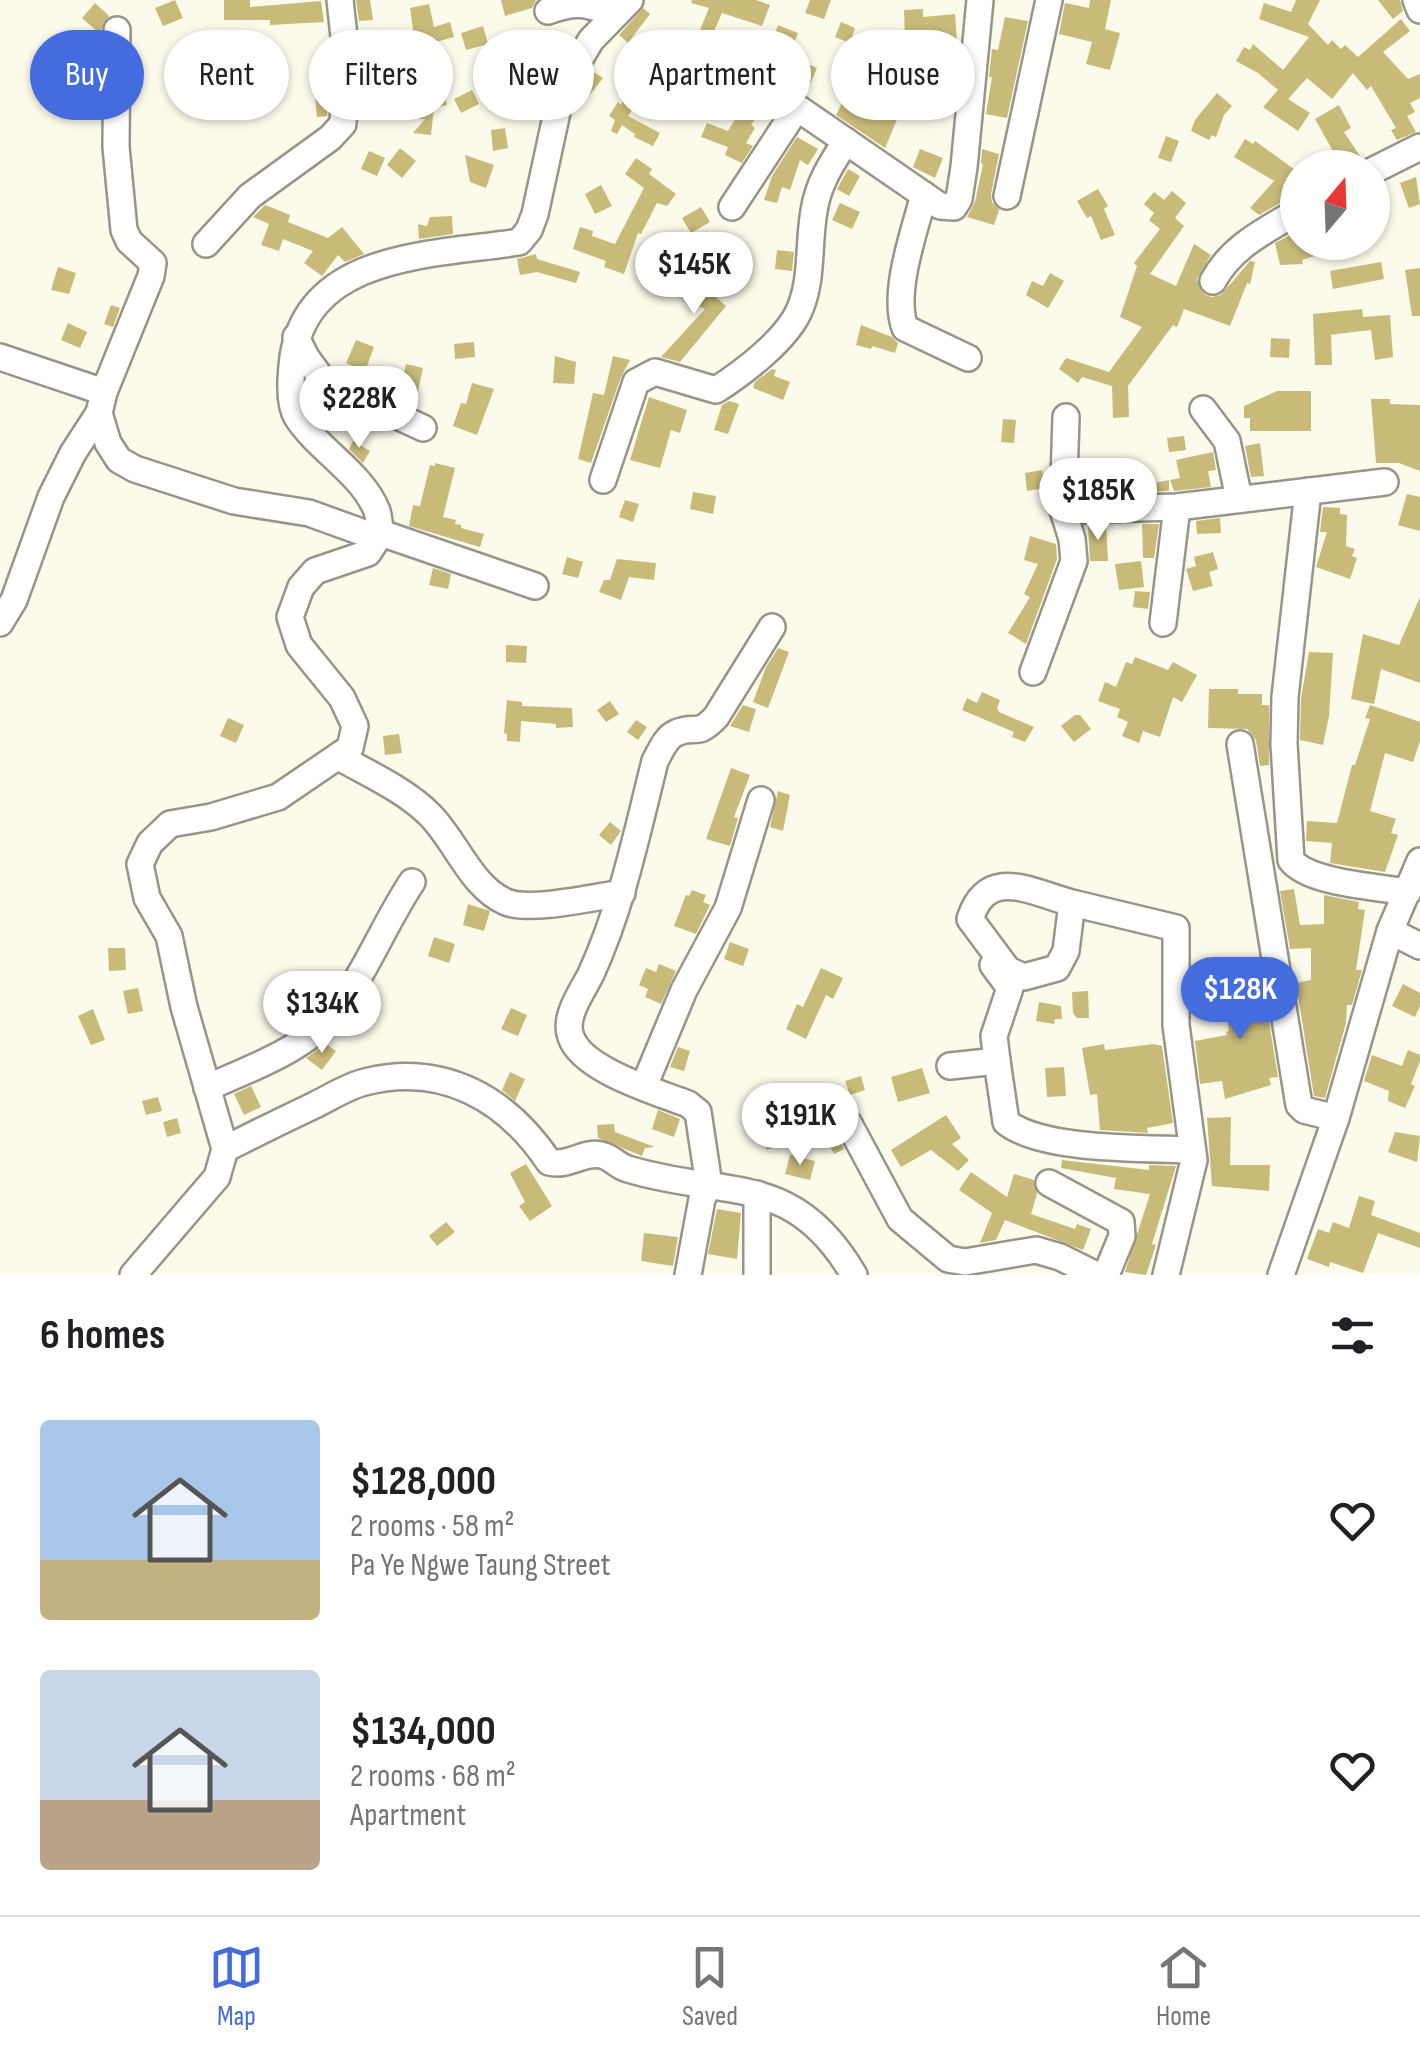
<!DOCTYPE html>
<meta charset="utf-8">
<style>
:root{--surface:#fff;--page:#f2f2f2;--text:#202124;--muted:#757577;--line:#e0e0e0;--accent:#446cde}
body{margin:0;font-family:"Sofia Sans Condensed",sans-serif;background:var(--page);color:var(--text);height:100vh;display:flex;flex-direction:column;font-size:38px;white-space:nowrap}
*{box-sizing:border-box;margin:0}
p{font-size:32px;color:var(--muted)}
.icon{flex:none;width:55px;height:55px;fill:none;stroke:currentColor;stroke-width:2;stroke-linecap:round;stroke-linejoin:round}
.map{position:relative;height:1275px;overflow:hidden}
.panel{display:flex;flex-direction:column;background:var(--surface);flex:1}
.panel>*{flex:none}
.hud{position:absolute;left:30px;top:30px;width:1360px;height:90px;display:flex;gap:20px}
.needle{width:65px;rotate:19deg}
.tools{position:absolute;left:1280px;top:150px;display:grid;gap:20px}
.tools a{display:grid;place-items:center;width:110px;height:110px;border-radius:50%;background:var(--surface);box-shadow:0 2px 8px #0004;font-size:50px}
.price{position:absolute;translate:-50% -85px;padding:0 22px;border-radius:35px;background:#fff;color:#222;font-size:32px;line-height:65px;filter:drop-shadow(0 2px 5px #0008)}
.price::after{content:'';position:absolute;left:50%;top:60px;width:30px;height:22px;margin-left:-15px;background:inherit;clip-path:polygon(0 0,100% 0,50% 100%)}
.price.current{background:var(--accent);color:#fff}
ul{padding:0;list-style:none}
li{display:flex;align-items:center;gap:30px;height:250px;padding:0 40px}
li span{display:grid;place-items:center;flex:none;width:280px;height:200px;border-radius:10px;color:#555}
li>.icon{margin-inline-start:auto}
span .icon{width:120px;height:120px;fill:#fffc;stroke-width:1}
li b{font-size:42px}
h2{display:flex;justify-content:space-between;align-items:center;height:120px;padding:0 40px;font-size:42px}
.pill{padding:0 35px;border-radius:45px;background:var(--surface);box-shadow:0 2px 8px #0004;font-size:35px;line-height:90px}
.pill.current{background:var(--accent);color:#fff}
.tab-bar{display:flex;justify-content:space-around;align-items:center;height:140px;border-top:2px solid var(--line);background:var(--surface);font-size:28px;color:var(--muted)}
.tab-bar a{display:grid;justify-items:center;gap:5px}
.tab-bar .current{color:var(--accent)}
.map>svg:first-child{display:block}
</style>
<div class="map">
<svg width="1420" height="1275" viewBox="0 0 1420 1275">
<rect width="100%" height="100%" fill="#fcfaeb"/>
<g fill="#c8bb7a">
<polygon points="175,0 183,18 163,26 155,8"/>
<polygon points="224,0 250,0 250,7 321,1 324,22 270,25 270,20 224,20"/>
<polygon points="356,0 370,0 373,20 359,21"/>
<polygon points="501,0 536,0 532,8 505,16"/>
<polygon points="692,0 756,0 770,5 762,26 722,13 714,31 700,30 709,8 691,3"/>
<polygon points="810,0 831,0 824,19 805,13"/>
<polygon points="1090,0 1111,0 1105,29 1120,33 1110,70 1086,64 1092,42 1059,34 1065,3 1089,8"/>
<polygon points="1296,0 1320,0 1308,24 1328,45 1332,40 1341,49 1345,45 1358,57 1401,19 1410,31 1383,52 1408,79 1420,74 1420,98 1410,103 1415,112 1407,116 1416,132 1397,140 1391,130 1396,128 1371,86 1367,90 1353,73 1332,99 1307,78 1288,99 1310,113 1298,131 1263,107 1278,90 1258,73 1236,61 1244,47 1250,50 1253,44 1283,70 1309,37 1259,19 1264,3 1291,12"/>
<polygon points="1378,0 1400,0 1403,11 1393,19"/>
<polygon points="95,3 109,16 99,33 82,18"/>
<polygon points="429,4 434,27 450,22 454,37 436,42 442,60 437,62 447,105 434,108 431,135 413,133 425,119 416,119 418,105 388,112 389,119 360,119 362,66 373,65 377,95 423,85 420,71 423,70 416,51 410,8"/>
<polygon points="643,8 650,14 628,43 619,35"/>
<polygon points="923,9 923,17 955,14 957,42 932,44 932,40 905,41 904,10"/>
<polygon points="1005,17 1028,21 1007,118 986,114 992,77 989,77 992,49 998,50"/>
<polygon points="841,22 855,28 850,43 835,37"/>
<polygon points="778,25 798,33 791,52 771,44"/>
<polygon points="483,26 488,44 466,50 461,33"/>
<polygon points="86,42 101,43 100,109 90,109 90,101 82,101"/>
<polygon points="277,50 279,68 259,69 258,51"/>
<polygon points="870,52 892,60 876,96 901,110 885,148 836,115 843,101 846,102"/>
<polygon points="797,59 817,68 809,87 789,78"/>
<polygon points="638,62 687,81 674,109 642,95 628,116 660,133 653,146 634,137 635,134 622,125 617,134 611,131 615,120 609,116 618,102 621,105"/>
<polygon points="920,70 942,78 932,104 911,96"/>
<polygon points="592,71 603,78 586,100 578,94"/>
<polygon points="719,74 765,105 751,125 755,128 746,143 753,146 742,163 725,155 728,147 701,137 707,123 728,131 742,108 710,96"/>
<polygon points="498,76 515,78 514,85 544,94 541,108 495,102"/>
<polygon points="205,84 207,110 188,111 186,85"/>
<polygon points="472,90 479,104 461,113 454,99"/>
<polygon points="1217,93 1232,106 1224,115 1216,137 1212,135 1209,140 1191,131 1195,120"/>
<polygon points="328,95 327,116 317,117 315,96"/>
<polygon points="1339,105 1351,128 1344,132 1360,156 1342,167 1315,119"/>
<polygon points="505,128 508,148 493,151 491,130"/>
<polygon points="1166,136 1179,141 1171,162 1158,158"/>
<polygon points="797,137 818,149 808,165 800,160 790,190 782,187 777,203 764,200 772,176"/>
<polygon points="1245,139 1253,144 1255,141 1298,172 1298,195 1283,183 1287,199 1259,215 1250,208 1274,181 1234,157"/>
<polygon points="400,148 416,161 402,178 387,165"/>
<polygon points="920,149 943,158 935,178 913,167"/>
<polygon points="982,149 999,154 991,194 992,202 999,210 994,225 967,217 975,202 983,164 981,163"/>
<polygon points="369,151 385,158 377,176 361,169"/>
<polygon points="465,155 494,165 486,188 470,182"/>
<polygon points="636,158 652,169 649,174 676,194 667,206 657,203 641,234 638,233 624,274 604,267 606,261 573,249 580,227 593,231 592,236 615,244 644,188 625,174"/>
<polygon points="848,169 860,176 849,196 837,189"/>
<polygon points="1416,177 1420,204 1409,208 1400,183"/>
<polygon points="601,185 612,206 595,214 585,194"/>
<polygon points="1098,189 1108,206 1104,209 1115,235 1101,240 1091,216 1087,218 1077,201"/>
<polygon points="1172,191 1186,203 1175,218 1184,226 1150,274 1176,286 1194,244 1211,255 1197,279 1204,294 1211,297 1221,295 1250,261 1255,262 1250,284 1247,283 1230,326 1184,309 1177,327 1173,325 1128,386 1129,417 1113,418 1112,386 1082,377 1078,383 1059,369 1066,358 1109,372 1142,327 1120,317 1137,266 1134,263 1160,229 1149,220 1154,213 1144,204 1154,192 1164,200"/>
<polygon points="840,203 860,212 852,229 832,220"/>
<polygon points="265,205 290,215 288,222 328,238 342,227 364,254 345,262 338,255 322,276 304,263 313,251 283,239 279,251 261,245 269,224 253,217"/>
<polygon points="701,207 710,222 691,233 682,218"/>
<polygon points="452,216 453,234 419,239 418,224 427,226 430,217"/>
<polygon points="1294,233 1296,242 1346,242 1347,246 1302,260 1303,264 1280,265 1275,243"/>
<polygon points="777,250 794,252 792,271 775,269"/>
<polygon points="665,251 681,258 673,277 658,270"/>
<polygon points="536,254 537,259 580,272 576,283 537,272 520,275 517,259"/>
<polygon points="1381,262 1384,279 1333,289 1330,271"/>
<polygon points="58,267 76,273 69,294 51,290"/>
<polygon points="1420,268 1420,316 1412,316 1405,270"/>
<polygon points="1050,273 1064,281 1048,308 1026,295 1032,281 1043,286"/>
<polygon points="682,275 702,285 726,306 680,362 661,357 705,309 673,293"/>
<polygon points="111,305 120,308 113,327 104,324"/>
<polygon points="1362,309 1363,317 1390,315 1393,357 1375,360 1371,330 1353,332 1331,335 1332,365 1315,365 1313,314"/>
<polygon points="68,323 87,332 80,348 61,340"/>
<polygon points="861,325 892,337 898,343 895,353 872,346 871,349 856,345"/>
<polygon points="1271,338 1290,339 1289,358 1270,357"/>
<polygon points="356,340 374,347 365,371 346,363"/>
<polygon points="474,342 475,357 455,359 454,344"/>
<polygon points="555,356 576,362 574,384 553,383"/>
<polygon points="613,356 630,360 621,377 591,463 578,459 593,393 604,395"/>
<polygon points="406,364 423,368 417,395 400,390"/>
<polygon points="772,369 776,370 774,376 790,382 783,400 753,388 755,382"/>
<polygon points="472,383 494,389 477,435 453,426 461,403 466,404"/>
<polygon points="1277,391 1311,391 1311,431 1250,431 1250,418 1244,418 1244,406"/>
<polygon points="649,397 687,410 680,433 671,430 660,468 630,460"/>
<polygon points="1371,399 1390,399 1390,404 1420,405 1420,471 1399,463 1376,463"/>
<polygon points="325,401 346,410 342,412 345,417 328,426 317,405"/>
<polygon points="729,401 739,404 728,434 714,430 722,405"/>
<polygon points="1003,419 1016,420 1014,443 1001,442"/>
<polygon points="1184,436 1186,450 1169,452 1167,438"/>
<polygon points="353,441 370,451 363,463 349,449"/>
<polygon points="1260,443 1264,476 1251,477 1245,446"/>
<polygon points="1213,452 1216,470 1208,471 1211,487 1174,491 1170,480 1180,478 1176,460"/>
<polygon points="435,463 455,468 443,517 456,520 455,524 461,525 461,528 484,534 480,547 409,526 413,505 420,506 430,465 435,466"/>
<polygon points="1081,467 1105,467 1105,493 1091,493 1091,480 1080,480"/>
<polygon points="1042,470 1045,488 1027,491 1025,473"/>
<polygon points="1169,480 1169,491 1142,492 1141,486"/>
<polygon points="693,492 716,496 713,514 690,509"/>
<polygon points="1407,494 1420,497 1420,531 1398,525"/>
<polygon points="625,500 639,504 633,522 619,517"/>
<polygon points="1323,507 1340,508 1340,514 1347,515 1346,546 1355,549 1352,556 1357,558 1350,579 1316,567 1327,532 1320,532"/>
<polygon points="1220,518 1221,533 1197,534 1196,521"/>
<polygon points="1142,524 1159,524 1154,558 1143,558"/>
<polygon points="1106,525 1108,561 1090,561 1088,526"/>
<polygon points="1030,536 1056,544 1057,559 1026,644 1008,633 1030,597 1024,594 1038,564 1024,560"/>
<polygon points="1213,552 1218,569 1209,572 1213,586 1193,591 1186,569 1196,566 1194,557"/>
<polygon points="567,557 583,562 578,578 562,574"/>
<polygon points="617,559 656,563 654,580 629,577 621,600 599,592 604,580 610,580"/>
<polygon points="1141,561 1144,587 1119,590 1115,564"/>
<polygon points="433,568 451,574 448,589 429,585"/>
<polygon points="1135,591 1150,592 1148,609 1133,607"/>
<polygon points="1420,597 1420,683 1381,669 1374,704 1351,699 1363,634 1399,645"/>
<polygon points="506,645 527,646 526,663 506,662"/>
<polygon points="778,648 789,652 768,708 753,702 766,667"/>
<polygon points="1309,652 1333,653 1329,716 1323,745 1300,740 1301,698"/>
<polygon points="1135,657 1168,670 1173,662 1197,675 1182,702 1173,697 1160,737 1143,731 1139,743 1122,736 1128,722 1117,717 1120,709 1098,701 1105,682 1116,687 1126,662 1132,664"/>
<polygon points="1209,689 1238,689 1238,694 1262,694 1262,705 1269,705 1269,765 1260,766 1256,740 1247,729 1208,728"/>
<polygon points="982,692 1000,700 997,708 999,712 1034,727 1025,742 1012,737 1014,732 962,710 967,698 977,703"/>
<polygon points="507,700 522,702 522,706 572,708 573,727 556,728 556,724 521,721 520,742 507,741 507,734 504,733"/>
<polygon points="610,701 619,714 606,722 597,710"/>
<polygon points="743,705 756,709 749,732 730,726"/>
<polygon points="1370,705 1420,722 1420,741 1413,762 1385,753 1370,811 1396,819 1391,833 1398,835 1385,872 1330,863 1332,843 1306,841 1307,821 1337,823 1352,765 1355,765 1370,719 1365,718"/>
<polygon points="1075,715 1080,715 1091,729 1074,742 1061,726"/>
<polygon points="228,718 244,725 236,743 220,736"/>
<polygon points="636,720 647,727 638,740 627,732"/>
<polygon points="399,734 402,753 385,755 383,736"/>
<polygon points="731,768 750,775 734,817 738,818 730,846 706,839"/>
<polygon points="778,791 790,795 783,831 770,827"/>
<polygon points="610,822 621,831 611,845 599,835"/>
<polygon points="1294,889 1300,925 1324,924 1324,895 1359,902 1358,909 1365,910 1356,970 1362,970 1352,1005 1347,1005 1346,1023 1325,1098 1314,1096 1296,983 1311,980 1311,948 1290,949 1280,891"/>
<polygon points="692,890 706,895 703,902 710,905 696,934 674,926 686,895 689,896"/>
<polygon points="468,904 490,911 484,931 463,925"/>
<polygon points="434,937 455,944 449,963 428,956"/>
<polygon points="730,942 749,949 743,966 724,959"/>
<polygon points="108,948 125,948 126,970 109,971"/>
<polygon points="659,964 676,971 661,1004 645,997 648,989 639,985 646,968 656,972"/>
<polygon points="821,968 843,978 833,999 826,995 806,1039 786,1029 797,1004 803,1007"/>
<polygon points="1262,978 1278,1077 1269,1078 1271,1085 1225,1099 1222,1081 1200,1084 1195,1041 1227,1035 1226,1032 1229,1031 1222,979"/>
<polygon points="1403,984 1420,993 1420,1006 1415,1017 1392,1006"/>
<polygon points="138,988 143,1011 128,1014 123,991"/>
<polygon points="1088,991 1089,1018 1077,1018 1073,1013 1072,992"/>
<polygon points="1039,1002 1061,1006 1062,1019 1055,1019 1054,1024 1036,1021"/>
<polygon points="511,1008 527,1015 518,1036 501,1029"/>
<polygon points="93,1009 105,1040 91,1045 78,1016"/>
<polygon points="326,1044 336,1051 322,1070 306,1058"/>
<polygon points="1104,1044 1105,1050 1154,1044 1162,1046 1173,1123 1147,1128 1148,1133 1100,1130 1097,1094 1090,1095 1082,1048"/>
<polygon points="678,1047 690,1051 684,1071 670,1067"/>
<polygon points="1408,1050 1420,1055 1420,1061 1411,1084 1415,1086 1405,1108 1388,1101 1389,1091 1364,1081 1372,1055 1402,1066"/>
<polygon points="1064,1067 1066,1096 1047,1097 1045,1068"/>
<polygon points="922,1068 930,1093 898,1102 891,1077"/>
<polygon points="510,1072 525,1079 515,1101 502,1090"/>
<polygon points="861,1076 865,1090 850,1095 845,1081"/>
<polygon points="251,1086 261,1107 244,1115 234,1094"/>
<polygon points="158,1097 162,1111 146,1115 142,1101"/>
<polygon points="658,1110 680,1119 674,1137 652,1129"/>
<polygon points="946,1115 961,1138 952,1144 969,1160 958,1171 931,1150 901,1167 891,1150"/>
<polygon points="1231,1117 1230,1165 1270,1165 1269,1191 1212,1186 1207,1118"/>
<polygon points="177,1118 181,1133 167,1137 163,1122"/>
<polygon points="614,1124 615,1132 655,1147 645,1148 642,1156 598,1138 597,1125"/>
<polygon points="776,1127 782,1144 767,1150 761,1132"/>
<polygon points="1395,1132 1420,1136 1417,1162 1388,1152"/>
<polygon points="836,1134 844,1149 834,1154 826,1140"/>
<polygon points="790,1155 815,1161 810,1180 785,1174"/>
<polygon points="1062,1160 1149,1170 1149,1165 1176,1166 1152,1244 1156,1245 1146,1275 1125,1272 1150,1194 1114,1189 1116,1178 1061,1168"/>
<polygon points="526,1164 552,1206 530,1221 519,1206 525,1202 510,1173"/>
<polygon points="971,1172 1007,1197 1014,1174 1034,1180 1037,1194 1031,1214 1075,1229 1077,1224 1091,1229 1083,1250 1005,1220 996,1240 980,1243 992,1213 959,1190"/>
<polygon points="1359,1196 1375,1201 1371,1215 1420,1233 1420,1248 1378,1233 1363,1273 1330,1262 1329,1267 1307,1259 1318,1229 1329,1233 1333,1222 1349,1228"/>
<polygon points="717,1209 741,1213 737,1259 708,1254"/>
<polygon points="446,1222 455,1232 437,1246 429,1236"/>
<polygon points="644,1233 678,1237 673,1266 641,1261"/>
</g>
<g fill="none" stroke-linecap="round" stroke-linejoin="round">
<defs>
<g id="minor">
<polyline points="1416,0 1420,10"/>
<path d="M548,11c29,-11 39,-7 68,3"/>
<polyline points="706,45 940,206 954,207 959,199 964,167 980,0"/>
<polyline points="1372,171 1420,147"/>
<path d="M924,195c-10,37 -32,98 -19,133l63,30"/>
<polyline points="1007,196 1049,0"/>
<polyline points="732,207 797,108"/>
<polyline points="206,244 250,196 330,138 343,124 346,55 340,0"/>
<path d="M1213,281c19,-35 52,-50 85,-70"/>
<polyline points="296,337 306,357 324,382 423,428"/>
<polyline points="0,357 104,392"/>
<polyline points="1203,409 1227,441 1239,499"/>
<polyline points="99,413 108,443 119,460 135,469 234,501 309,513 378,538"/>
<path d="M603,480l33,-98 19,-10 61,18c28,-18 70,-50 83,-79 14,-31 9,-67 15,-100 4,-27 17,-47 32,-70"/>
<path d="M1308,491l-23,206 -1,47 7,116c17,23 87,27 117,32"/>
<polyline points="1063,510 1177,507 1385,482"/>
<polyline points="381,533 535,586"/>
<polyline points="0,623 14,600 51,497 73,453 99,413 104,392 151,276 153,263 129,241 124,230 116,147 117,30"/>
<polyline points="1163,623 1177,507"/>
<polyline points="1033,672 1074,561 1072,539 1063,510 1066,417"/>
<polyline points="1240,744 1299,1105 1304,1110 1336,1118"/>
<path d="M339,757c30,17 66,33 91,58 26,26 41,72 76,87 25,10 88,-5 116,-9"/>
<path d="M1072,903c-42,-11 -84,-38 -102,16l38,51 16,7 33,-9 9,-17 6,-48 104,25v97l18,135 -28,115"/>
<polyline points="1390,931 1420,946"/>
<polyline points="993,965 1010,988 994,1036 997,1061"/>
<path d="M950,1066l47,-5 9,61c36,29 139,26 186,28"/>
<polyline points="644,1086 684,990 728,908 761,800"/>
<path d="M207,1088c41,-19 96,-37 126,-74 32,-39 51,-90 79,-132"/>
<polyline points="849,1124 900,1219 948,1259 965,1262 1036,1250 1060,1257 1096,1275"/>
<path d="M225,1149c30,-15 60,-30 90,-44 16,-8 33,-19 50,-23 78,-20 142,17 184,80 20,5 34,-11 52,-7 11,2 16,11 27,14 98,30 165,1 226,106"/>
<polyline points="1049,1183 1121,1222 1122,1236 1106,1275"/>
<path d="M133,1275l84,-98 8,-28 -41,-142 -15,-71 -22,-38 -7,-34 10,-21 20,-19 41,-7 67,-20 72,-49 5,-22 -13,-28 -43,-53 -9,-28 11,-30 14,-16 53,-18 13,-20c-2,-7 -2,-16 -4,-22 -15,-38 -59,-61 -80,-94 -9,-15 -6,-43 -4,-60 16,-105 143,-102 226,-115l10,-12 6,-16 27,-125 29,-49 39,-40"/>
<path d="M688,1275l14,-76 7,-14 -11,-73 -10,-8c-31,-12 -106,-34 -117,-67 -8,-20 11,-45 20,-63 31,-68 46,-141 64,-213 5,-9 11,-24 21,-28 20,-9 20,5 40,-16l56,-90"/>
<polyline points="757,1275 757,1194"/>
<polyline points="1281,1275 1336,1118 1390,931 1420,861"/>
</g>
</defs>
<use href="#minor" stroke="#989588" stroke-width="30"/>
<use href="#minor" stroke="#fff" stroke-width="25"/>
</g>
</svg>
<div class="tools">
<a><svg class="needle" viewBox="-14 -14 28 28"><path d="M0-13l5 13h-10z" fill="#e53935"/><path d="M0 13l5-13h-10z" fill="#757577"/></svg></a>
</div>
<b class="price" style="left:694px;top:317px">$145K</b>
<b class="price" style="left:359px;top:451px">$228K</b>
<b class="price" style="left:1098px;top:543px">$185K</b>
<b class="price current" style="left:1240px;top:1042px">$128K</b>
<b class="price" style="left:322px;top:1056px">$134K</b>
<b class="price" style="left:800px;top:1168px">$191K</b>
<div class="hud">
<a class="pill current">Buy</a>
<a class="pill">Rent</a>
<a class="pill">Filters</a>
<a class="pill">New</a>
<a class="pill">Apartment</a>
<a class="pill">House</a>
</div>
</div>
<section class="panel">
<h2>6 homes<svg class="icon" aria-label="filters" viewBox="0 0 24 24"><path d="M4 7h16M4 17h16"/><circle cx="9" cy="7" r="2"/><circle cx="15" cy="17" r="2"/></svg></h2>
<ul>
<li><span style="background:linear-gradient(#a9c7e8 70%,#c2b280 0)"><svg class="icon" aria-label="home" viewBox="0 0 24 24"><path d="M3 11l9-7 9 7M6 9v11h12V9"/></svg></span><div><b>$128,000</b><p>2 rooms · 58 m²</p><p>Pa Ye Ngwe Taung Street</p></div><svg class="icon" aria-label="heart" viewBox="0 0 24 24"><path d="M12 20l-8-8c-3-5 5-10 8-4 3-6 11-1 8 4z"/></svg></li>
<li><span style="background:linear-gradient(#c9d6e8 65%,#b9a48a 0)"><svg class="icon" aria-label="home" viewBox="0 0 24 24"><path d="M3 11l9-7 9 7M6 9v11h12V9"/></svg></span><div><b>$134,000</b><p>2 rooms · 68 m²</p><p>Apartment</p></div><svg class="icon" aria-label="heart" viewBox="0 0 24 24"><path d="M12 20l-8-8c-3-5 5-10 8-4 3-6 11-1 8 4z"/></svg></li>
</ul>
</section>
<nav class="tab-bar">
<a class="current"><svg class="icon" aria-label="map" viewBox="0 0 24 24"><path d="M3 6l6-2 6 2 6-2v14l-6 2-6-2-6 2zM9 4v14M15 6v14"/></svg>Map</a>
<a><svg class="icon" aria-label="saved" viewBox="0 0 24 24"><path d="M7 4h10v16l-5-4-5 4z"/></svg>Saved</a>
<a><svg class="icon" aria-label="home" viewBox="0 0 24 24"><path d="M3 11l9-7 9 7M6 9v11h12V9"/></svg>Home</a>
</nav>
